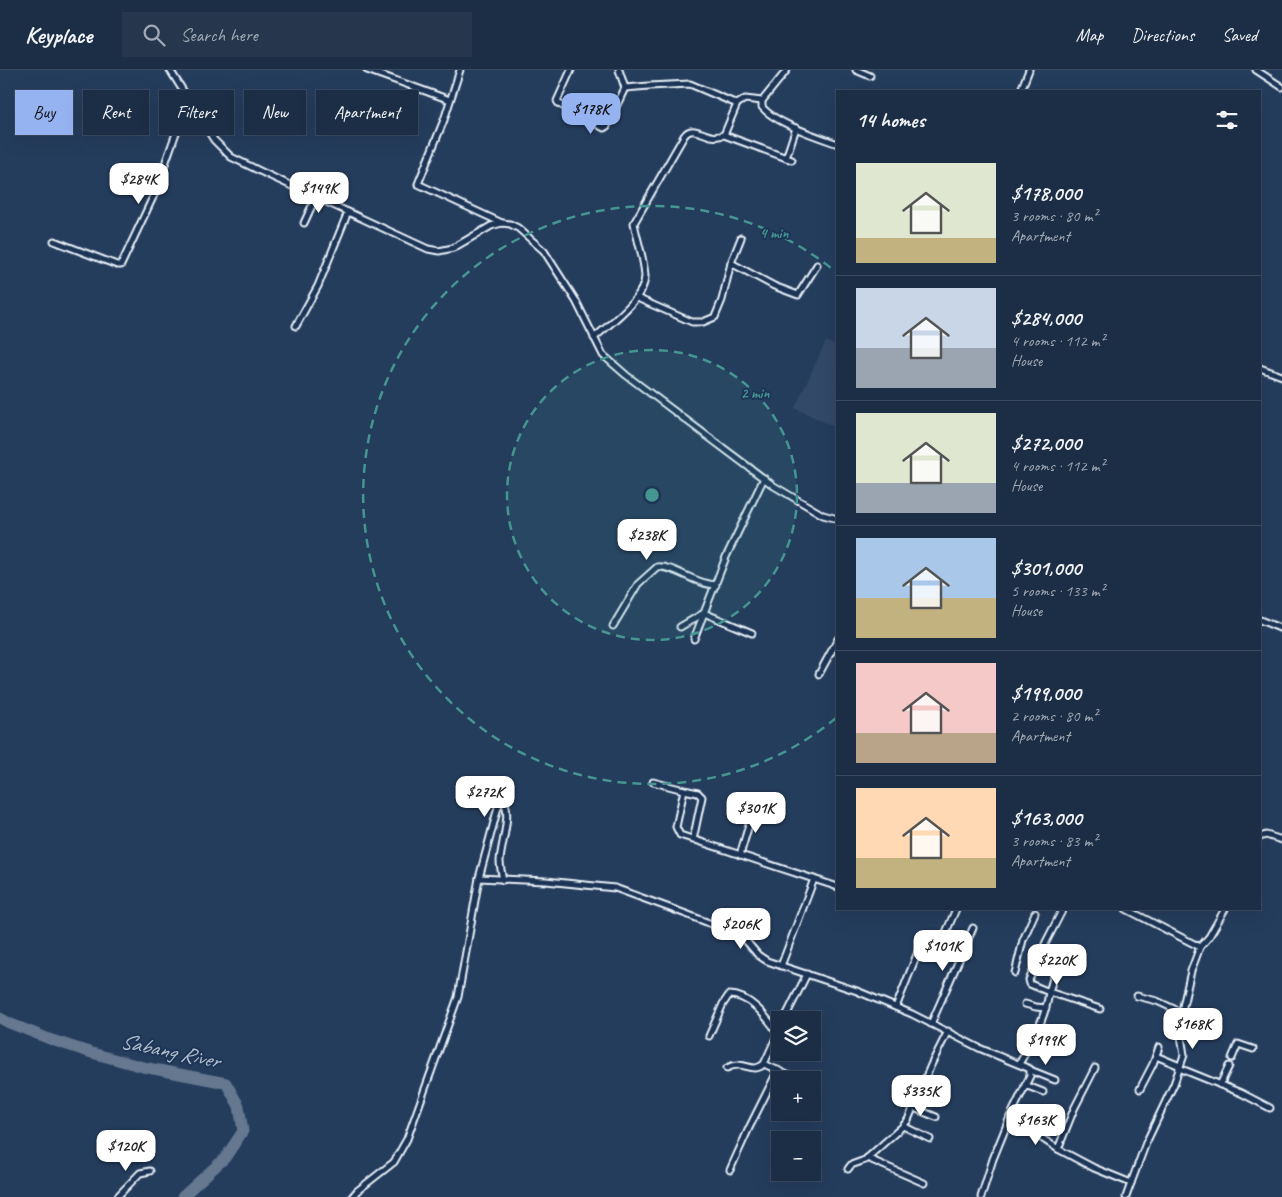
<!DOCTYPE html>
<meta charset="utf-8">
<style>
:root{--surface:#1c2e46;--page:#25364d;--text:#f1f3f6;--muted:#a0a8b3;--line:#3a4a5f;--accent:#95b2f1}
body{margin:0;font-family:Caveat,sans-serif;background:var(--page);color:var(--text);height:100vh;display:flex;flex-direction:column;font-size:19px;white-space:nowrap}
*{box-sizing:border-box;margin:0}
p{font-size:16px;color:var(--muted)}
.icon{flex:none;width:28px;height:28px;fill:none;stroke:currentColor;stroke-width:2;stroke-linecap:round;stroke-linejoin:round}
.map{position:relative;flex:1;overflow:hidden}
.sheet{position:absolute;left:836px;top:20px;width:425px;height:820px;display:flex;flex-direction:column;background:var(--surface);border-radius:0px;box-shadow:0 5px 20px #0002,0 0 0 1px var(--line)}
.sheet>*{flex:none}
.top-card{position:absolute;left:15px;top:20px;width:475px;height:45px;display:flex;gap:10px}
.tools{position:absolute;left:771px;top:941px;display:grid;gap:10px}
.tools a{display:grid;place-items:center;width:50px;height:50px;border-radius:0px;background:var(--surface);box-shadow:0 5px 20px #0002,0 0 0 1px var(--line);font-size:25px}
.price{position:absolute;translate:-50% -42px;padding:0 11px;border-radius:10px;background:#fff;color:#222;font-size:16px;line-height:32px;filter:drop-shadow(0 1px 2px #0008)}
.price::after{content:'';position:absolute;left:50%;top:30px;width:15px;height:11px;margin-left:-8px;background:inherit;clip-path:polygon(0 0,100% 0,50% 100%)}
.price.current{background:var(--accent);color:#111}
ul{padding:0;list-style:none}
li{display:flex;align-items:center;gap:15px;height:125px;padding:0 20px}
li+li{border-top:1px solid var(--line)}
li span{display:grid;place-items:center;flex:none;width:140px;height:100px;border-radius:0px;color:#555}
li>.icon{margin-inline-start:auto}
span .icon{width:60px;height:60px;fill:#fffc;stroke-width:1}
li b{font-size:21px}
h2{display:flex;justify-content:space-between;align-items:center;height:60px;padding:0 20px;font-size:21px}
.pill{padding:0 18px;border-radius:0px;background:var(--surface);box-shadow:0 5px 20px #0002,0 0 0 1px var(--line);font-size:18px;line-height:45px}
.pill.current{background:var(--accent);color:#111}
header{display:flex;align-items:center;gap:30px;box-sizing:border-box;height:70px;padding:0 25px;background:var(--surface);border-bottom:1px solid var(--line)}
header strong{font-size:24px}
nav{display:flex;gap:28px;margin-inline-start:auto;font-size:18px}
.search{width:350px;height:45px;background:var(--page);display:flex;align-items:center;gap:12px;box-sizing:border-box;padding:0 18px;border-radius:0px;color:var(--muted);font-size:19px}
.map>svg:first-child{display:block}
</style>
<header>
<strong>Keyplace</strong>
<div class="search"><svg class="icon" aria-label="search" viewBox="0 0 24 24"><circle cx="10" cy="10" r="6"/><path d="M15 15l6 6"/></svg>Search here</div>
<nav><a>Map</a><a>Directions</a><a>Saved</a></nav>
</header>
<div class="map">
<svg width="1282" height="1127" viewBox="0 0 1282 1127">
<rect width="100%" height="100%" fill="#253d5d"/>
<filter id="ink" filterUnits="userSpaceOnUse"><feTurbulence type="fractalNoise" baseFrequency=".02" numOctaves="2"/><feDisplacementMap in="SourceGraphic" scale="10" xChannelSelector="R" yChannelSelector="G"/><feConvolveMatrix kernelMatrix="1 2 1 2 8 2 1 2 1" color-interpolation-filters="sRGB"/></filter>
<g filter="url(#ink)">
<polygon fill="#334a68" points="826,271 837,277 837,358 795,338"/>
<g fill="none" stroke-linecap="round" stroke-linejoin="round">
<polyline stroke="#657890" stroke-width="11" points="0,948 9,953 52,970 92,983 143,997 226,1013 239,1036 243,1061 225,1088 182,1127"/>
<defs>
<g id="street">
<polyline points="170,0 214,70 231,87 266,104 389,161 428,179 439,181 453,178 491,156 502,153 510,154 518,158 544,181 576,231 603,285 626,305 774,416 823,445 838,449"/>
<polyline points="367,0 450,30"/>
<polyline points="460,0 444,50 418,114 502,153"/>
<polyline points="571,0 557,31 559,34 604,58 607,56 625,18 619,0"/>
<path d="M787,0l-25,31v6c13,16 56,30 76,37"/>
<polyline points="856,0 870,6"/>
<polyline points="1256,0 1282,17"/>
<polyline points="1021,20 1029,0"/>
<polyline points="737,34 745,29 762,31"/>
<polyline points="724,65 792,90"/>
<polyline points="786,88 796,58"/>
<polyline points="304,153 316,127"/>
<polyline points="54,171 117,195 121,195 154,125 188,29"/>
<polyline points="731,193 741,168"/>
<polyline points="637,228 692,252 703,252 715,247 722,230 731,193 774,216 798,225 817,195"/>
<polyline points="296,256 318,216 348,142"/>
<path d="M594,268c16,-15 51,-39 51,-62 -1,-18 -8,-36 -11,-53l50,-87c7,-11 17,-2 27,0 4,1 9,0 13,-1l13,-31 -47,-20 -41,2 -24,2"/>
<polyline points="1260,298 1282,306"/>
<polyline points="1260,550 1282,559"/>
<path d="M613,556l25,-42 19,-17c16,-2 39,18 59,18"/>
<polyline points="680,557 704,543 726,487 764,408"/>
<polyline points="694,569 704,543 752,563"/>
<polyline points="819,604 838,569"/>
<polyline points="653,712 684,720 676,757 680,765 838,817"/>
<polyline points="684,720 698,723 702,727 693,770"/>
<polyline points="1260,767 1266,765 1282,770"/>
<polyline points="740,785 754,738"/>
<path d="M479,808l22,-82c13,14 0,47 -1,65 0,6 2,13 3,19"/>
<polyline points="956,839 944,867 944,871 948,876 963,882"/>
<polyline points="1126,839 1200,877"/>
<polyline points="781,896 814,809"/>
<polyline points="1056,898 1049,922 1100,939"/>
<polyline points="1015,903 1023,870 1035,843"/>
<polyline points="1137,926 1157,931 1213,957"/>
<polyline points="1025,934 1036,937 1046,938"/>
<polyline points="896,937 922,872"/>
<polyline points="784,950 807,904"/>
<polyline points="931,954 973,858"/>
<path d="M709,966l14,-32 6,-9c22,0 38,23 49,38"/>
<polyline points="1156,986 1180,996"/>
<polyline points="1232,988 1238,974 1253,979"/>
<polyline points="764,994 792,1007 794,1010"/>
<path d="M1019,994c13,-22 27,-47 30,-72l-19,-8 -1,-4 17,-38 17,-33"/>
<path d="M727,998c18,-9 24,7 37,-4l16,-35"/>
<polyline points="1179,998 1241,1023 1270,1038"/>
<polyline points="1030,1000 1055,1010"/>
<polyline points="1025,1015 1043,1022"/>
<polyline points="1220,1015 1229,996"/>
<polyline points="1140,1019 1153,994 1159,977"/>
<polyline points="914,1038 936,1047"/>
<polyline points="903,1056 930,1069"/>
<polyline points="1058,1079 1074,1039 1095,998"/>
<polyline points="867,1088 924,1113"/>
<polyline points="848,1099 851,1095 865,1090 903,1056 908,1050 931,995 948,961"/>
<polyline points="730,1100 749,1058 778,1000"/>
<polyline points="1131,1113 1146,1073 1174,1014 1184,985 1179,954 1191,901 1200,877 1209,867 1225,839"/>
<polyline points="117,1127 140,1103 150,1101"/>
<polyline points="352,1127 357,1121 394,1092 407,1069 458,927 479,808 546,811 615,818 686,844 742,866 758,885 767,891 857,921 912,944 979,978 1030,999 1030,1006 1010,1047"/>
<polyline points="981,1127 993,1089 1010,1047 1058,1079 1094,1098 1131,1113 1126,1127"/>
</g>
</defs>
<use href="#street" stroke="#e8f1f8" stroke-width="9"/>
<use href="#street" stroke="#1d3557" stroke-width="5"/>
</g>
</g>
<circle cx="652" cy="425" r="145" fill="#459590" fill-opacity=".12"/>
<g fill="none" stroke="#459590" stroke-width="2.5" stroke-dasharray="9 6">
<circle cx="652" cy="425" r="145"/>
<path d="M836 648A289 289 0 1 1 836 202"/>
</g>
<g text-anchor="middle" stroke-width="4" stroke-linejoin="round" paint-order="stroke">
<g font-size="22" font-style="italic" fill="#b4c1ce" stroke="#1d3557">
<text transform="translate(170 980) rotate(12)" y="8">Sabang River</text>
</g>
</g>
<circle cx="652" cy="425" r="8" fill="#459590" stroke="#1d3557" stroke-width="2.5"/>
<g font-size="15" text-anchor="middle" font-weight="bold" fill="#459590" stroke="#1d3557" stroke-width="4" stroke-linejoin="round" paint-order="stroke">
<text x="774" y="168">4 min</text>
<text x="755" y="328">2 min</text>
</g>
</svg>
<div class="tools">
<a><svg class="icon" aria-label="layers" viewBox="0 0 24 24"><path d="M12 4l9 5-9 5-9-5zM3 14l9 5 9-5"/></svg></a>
<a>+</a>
<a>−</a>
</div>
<b class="price current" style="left:591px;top:65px">$178K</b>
<b class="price" style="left:139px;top:135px">$284K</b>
<b class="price" style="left:319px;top:144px">$149K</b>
<b class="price" style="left:647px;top:491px">$238K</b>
<b class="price" style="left:485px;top:748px">$272K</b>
<b class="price" style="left:756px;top:764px">$301K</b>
<b class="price" style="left:741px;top:880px">$206K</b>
<b class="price" style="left:943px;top:902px">$101K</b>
<b class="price" style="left:1057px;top:916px">$220K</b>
<b class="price" style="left:1193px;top:980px">$168K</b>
<b class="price" style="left:1046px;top:996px">$199K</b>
<b class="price" style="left:921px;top:1047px">$335K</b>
<b class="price" style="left:1036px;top:1076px">$163K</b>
<b class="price" style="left:126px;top:1102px">$120K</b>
<div class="top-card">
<a class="pill current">Buy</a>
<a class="pill">Rent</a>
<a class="pill">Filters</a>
<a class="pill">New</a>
<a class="pill">Apartment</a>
</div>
<section class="sheet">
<h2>14 homes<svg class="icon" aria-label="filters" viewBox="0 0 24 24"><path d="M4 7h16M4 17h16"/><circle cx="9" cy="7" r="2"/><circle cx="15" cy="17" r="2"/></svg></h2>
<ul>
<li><span style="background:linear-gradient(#dfe7d0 75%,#c2b280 0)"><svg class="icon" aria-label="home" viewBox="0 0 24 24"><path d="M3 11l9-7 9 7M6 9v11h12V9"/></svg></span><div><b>$178,000</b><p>3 rooms · 80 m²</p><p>Apartment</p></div></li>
<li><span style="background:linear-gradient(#c9d6e8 60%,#9aa5b1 0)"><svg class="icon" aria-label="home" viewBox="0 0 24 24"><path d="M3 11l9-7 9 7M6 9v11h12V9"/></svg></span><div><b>$284,000</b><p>4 rooms · 112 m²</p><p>House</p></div></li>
<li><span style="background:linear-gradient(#dfe7d0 70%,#9aa5b1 0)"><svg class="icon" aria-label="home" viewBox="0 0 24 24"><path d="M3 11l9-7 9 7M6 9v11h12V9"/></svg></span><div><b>$272,000</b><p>4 rooms · 112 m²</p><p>House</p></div></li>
<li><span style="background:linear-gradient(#a9c7e8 60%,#c2b280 0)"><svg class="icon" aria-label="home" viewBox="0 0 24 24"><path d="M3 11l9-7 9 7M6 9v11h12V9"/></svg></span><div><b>$301,000</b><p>5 rooms · 133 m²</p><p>House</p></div></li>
<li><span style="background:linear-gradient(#f6c9c9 70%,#b9a48a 0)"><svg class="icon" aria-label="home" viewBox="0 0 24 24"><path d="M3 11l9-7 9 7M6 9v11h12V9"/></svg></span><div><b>$199,000</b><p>2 rooms · 80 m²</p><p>Apartment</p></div></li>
<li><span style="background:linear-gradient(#ffd9b3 70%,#c2b280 0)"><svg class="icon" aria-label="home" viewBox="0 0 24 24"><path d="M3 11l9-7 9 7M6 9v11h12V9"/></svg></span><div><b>$163,000</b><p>3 rooms · 83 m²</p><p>Apartment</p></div></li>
</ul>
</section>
</div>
